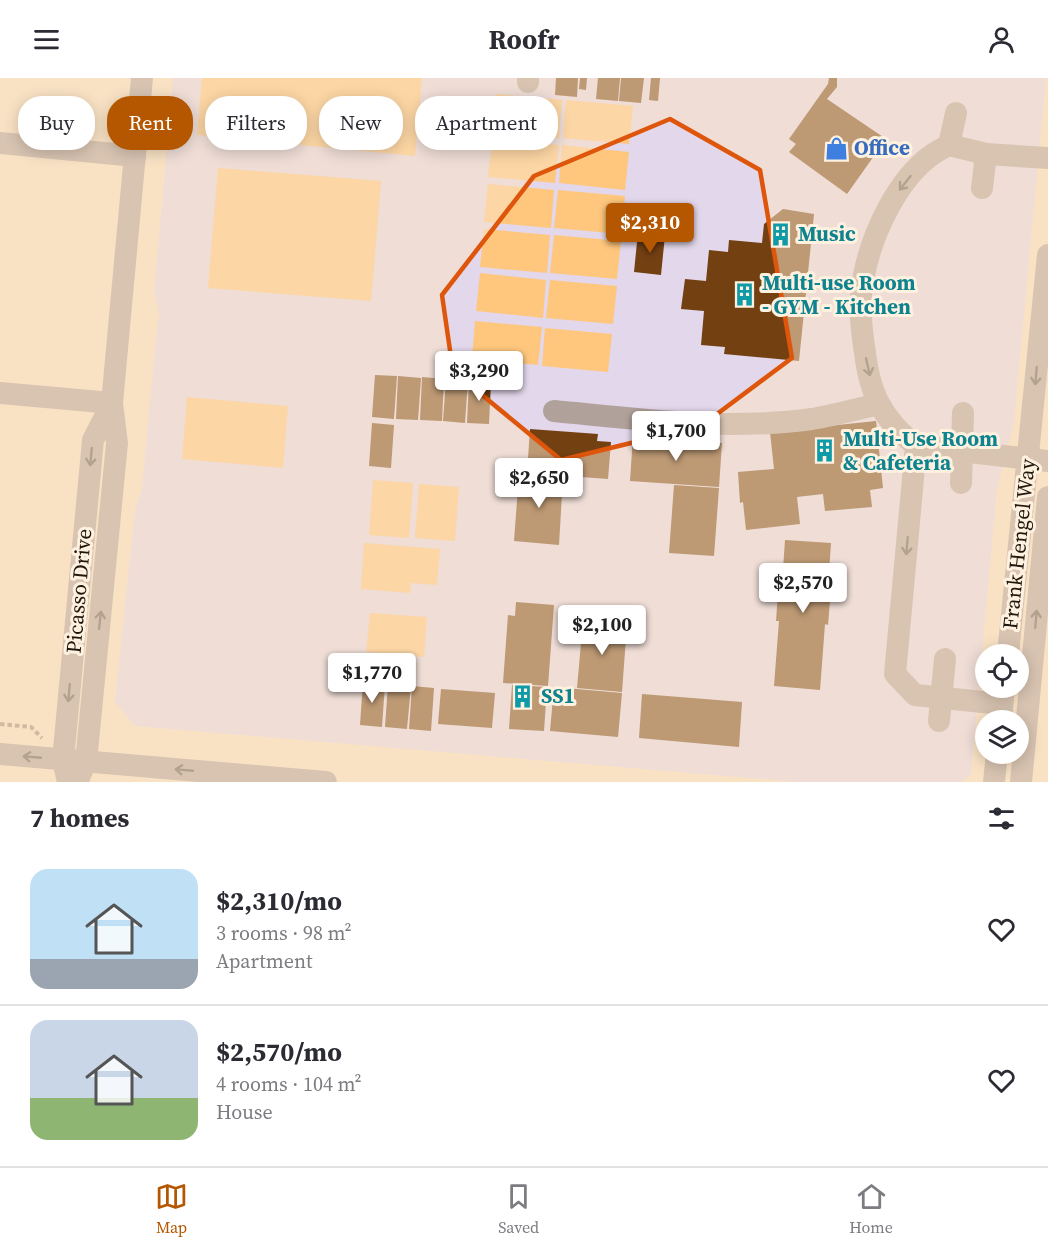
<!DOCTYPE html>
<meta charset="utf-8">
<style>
:root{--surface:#fff;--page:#f2f2f3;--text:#2b2b33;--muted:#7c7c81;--line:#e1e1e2;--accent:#b45700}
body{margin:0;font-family:"Source Serif 4",serif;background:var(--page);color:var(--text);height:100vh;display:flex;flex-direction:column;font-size:22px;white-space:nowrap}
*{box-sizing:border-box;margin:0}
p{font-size:20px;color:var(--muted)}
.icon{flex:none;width:33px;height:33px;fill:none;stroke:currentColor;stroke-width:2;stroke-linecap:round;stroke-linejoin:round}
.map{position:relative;height:704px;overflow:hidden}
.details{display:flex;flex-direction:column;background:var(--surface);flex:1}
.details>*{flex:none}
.top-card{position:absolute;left:18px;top:18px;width:600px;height:54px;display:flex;gap:12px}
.fabs{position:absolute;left:975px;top:566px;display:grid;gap:12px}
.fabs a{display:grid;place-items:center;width:54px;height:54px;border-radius:50%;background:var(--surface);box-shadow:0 3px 15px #0003;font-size:30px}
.price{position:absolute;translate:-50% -51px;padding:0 14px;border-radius:6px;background:#fff;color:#222;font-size:20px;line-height:39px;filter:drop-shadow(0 2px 3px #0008)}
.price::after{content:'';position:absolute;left:50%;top:36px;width:18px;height:14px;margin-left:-9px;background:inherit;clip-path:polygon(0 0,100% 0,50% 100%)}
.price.selected{background:var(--accent);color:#fff}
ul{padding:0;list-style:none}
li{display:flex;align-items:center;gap:18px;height:150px;padding:0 30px}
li+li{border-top:2px solid var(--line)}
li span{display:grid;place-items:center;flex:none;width:168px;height:120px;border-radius:18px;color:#555}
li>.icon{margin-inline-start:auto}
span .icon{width:72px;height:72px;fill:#fffc;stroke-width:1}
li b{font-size:26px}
h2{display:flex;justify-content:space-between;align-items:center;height:72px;padding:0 30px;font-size:26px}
.tag{padding:0 21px;border-radius:24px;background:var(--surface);box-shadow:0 3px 15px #0003;font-size:21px;line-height:54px}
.tag.selected{background:var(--accent);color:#fff}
header{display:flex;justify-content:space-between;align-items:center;height:78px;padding:0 30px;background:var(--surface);font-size:27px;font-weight:700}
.tab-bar{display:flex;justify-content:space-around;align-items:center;height:84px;border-top:2px solid var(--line);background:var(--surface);font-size:16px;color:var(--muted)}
.tab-bar a{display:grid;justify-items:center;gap:3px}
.tab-bar .selected{color:var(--accent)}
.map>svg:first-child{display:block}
</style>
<header><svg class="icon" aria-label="menu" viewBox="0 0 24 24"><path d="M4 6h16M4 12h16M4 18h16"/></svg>Roofr<svg class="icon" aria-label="person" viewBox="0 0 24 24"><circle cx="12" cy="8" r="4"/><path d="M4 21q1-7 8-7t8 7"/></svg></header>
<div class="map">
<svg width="1048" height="704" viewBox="0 0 1048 704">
<rect width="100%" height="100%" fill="#f9e2c4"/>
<polygon fill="#e3d7eb" points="173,0 1046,0 1014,344 997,412 971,696 961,704 797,704 135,648 115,624 135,431 142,411 155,269 159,235 154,215"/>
<g fill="#fec77d">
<polygon points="202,0 422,0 415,78 197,57"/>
<polygon points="496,16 562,22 559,60 492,54"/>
<polygon points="566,22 633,28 629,66 563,60"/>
<polygon points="492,61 559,67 555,105 488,99"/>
<polygon points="562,67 629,74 625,112 559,105"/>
<polygon points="218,90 381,103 371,223 208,210"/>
<polygon points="488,106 554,112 551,150 484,144"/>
<polygon points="558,112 625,118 621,156 554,150"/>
<polygon points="484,151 550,157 547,195 480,189"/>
<polygon points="554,157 621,163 617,201 550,195"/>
<polygon points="480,195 546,202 543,240 476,233"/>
<polygon points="550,202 617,208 613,246 546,240"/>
<polygon points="475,243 542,249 538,287 472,281"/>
<polygon points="545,250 612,256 608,294 542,288"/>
<polygon points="187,319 288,328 283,390 182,381"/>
<polygon points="373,402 413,405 409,460 369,457"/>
<polygon points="419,406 459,409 455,463 415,460"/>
<polygon points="364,465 440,471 437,507 411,505 410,515 361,511"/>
<polygon points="370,535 427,539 424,579 366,574"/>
</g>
<g fill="#734012">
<polygon points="556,0 578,0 577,19 555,17"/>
<polygon points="580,0 587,0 586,12 579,11"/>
<polygon points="598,0 620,0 618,23 596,21"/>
<polygon points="621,0 644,0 641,25 619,23"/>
<polygon points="651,0 660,0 658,23 649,22"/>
<polygon points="829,0 837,0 837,9 827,21 886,61 847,116 789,74 796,66 789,61 828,6"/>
<polygon points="783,131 814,136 799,283 724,276 725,269 701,267 704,233 681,231 685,201 706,203 709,172 728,174 729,162 762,165 764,146"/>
<polygon points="638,154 665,157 661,197 634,194"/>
<polygon points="375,297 397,298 394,341 372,339"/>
<polygon points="398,298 421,300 418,342 396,341"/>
<polygon points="422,299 444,301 442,343 420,342"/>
<polygon points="446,301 468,302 465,345 443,343"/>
<polygon points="469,302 491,304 489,346 467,345"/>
<polygon points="876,343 883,410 870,412 872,429 825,433 823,416 797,419 800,446 746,452 743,424 740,425 738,394 774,391 770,354"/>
<polygon points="372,345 394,347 391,390 369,388"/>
<polygon points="530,351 598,356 597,363 611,364 608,401 527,395"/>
<polygon points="633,358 722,365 719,409 630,403"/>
<polygon points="519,396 563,399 559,467 514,463"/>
<polygon points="674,407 719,410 714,478 669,475"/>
<polygon points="785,462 831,465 828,509 831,510 828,547 825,546 820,612 774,608 779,543 776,543 778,514 779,505 782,506"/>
<polygon points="516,524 554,527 548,608 503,605 508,537 515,538"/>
<polygon points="583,543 627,546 622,614 577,610"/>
<polygon points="363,604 385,606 382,649 360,647"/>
<polygon points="388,606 411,608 407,651 385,649"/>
<polygon points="512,607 547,609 544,653 509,651"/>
<polygon points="412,608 434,610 431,653 409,651"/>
<polygon points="554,609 622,615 618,659 550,653"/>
<polygon points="441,611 495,615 492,650 438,646"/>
<polygon points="642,616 742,624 739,669 639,660"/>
</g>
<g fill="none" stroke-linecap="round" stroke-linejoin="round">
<polyline stroke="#9e8d77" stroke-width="4" stroke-dasharray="4.5 3" stroke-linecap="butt" points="0,646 31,649 42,660"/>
<g stroke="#b1a19b" stroke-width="22">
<polyline points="528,4 528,0"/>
<polyline points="0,65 135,78"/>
<polyline points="949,67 956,35"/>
<polyline points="982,110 986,76"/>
<polyline points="0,315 112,325"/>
<path d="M554,333c85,8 172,20 258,8 22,-4 45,-10 67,-15"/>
<polyline points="916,368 1048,383"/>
<polyline points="961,405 963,335"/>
<polyline points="1008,576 1048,177"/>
<path d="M1002,626l-87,-9 -20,-21 21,-228c-14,-12 -27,-24 -36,-41 -8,-14 -13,-36 -15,-52 -4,-26 -7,-53 -1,-78 8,-41 33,-96 69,-121 5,-3 10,-6 16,-9l37,9 62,4"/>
<polyline points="1001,642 1004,609"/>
<polyline points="939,643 945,581"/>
<polyline points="0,676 326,704"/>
<polyline points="68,704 63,682 93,362 112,325"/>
<polyline points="77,704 86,684 117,365 112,325 142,0"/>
<polyline points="994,704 997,675"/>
<polyline points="1021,704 1048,419"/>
</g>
</g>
<defs><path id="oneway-shaft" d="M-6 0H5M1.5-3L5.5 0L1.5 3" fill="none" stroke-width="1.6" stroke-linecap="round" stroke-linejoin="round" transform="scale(1.5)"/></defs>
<g stroke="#61564d">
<use href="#oneway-shaft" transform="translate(905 105) rotate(128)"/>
<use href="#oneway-shaft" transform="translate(868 289) rotate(77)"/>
<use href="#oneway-shaft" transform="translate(1036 298) rotate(95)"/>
<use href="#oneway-shaft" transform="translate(91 379) rotate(95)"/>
<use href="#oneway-shaft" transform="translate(907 468) rotate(95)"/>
<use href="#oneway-shaft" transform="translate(1036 541) rotate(-85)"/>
<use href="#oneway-shaft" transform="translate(100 542) rotate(-84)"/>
<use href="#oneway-shaft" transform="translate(69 615) rotate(95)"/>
<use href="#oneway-shaft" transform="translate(32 679) rotate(-175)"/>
<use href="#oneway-shaft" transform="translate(184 692) rotate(-175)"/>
</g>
<path d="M0 0H1048V704H0ZM670,41l90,51 32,188 -91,68 -140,34 -108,-89 -11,-76 92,-119z" fill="#f9e2c4" fill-opacity=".55" fill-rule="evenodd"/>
<path fill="none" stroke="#de560c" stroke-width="4.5" stroke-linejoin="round" d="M670,41l90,51 32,188 -91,68 -140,34 -108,-89 -11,-76 92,-119z"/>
<defs>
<symbol id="shop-bare" viewBox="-9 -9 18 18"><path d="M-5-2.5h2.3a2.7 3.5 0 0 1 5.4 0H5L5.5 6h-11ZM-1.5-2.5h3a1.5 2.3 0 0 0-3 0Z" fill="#3f7fe0" stroke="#fff1df" stroke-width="2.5" paint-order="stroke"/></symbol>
<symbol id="building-bare" viewBox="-9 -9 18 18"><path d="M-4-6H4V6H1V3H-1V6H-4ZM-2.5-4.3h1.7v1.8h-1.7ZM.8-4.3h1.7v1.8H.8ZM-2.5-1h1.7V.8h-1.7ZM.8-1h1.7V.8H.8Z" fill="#0f9aa8" stroke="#fff1df" stroke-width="2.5" paint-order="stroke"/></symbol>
</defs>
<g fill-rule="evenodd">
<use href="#shop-bare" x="820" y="54" width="33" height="33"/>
<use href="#building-bare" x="764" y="140" width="33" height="33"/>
<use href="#building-bare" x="728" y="200" width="33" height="33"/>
<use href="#building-bare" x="808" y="356" width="33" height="33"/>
<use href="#building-bare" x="506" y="602" width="33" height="33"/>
</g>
<g text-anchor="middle" stroke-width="6" stroke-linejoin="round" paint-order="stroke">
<g font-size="21" font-weight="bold" fill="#366cbe" stroke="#fff1df" text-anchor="start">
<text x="854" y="77">Office</text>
</g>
<g font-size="21" font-weight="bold" fill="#0d838f" stroke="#fff1df" text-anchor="start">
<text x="798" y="163">Music</text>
<text x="762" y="212">Multi-use Room<tspan x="762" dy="24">- GYM - Kitchen</tspan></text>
<text x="843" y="368">Multi-Use Room<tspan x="843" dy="24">&amp; Cafeteria</tspan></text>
<text x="541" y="625">SS1</text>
</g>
<g font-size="21" fill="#20180d" stroke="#fff1df">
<text transform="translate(1019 466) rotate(-84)" y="7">Frank Hengel Way</text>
<text transform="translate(79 513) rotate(-85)" y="7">Picasso Drive</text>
</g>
</g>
</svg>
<div class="fabs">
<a><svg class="icon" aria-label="locate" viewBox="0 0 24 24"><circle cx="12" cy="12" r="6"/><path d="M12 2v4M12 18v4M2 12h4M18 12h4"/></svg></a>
<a><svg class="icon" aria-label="layers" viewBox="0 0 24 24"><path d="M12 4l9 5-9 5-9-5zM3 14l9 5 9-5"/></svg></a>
</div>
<b class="price selected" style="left:650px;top:176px">$2,310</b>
<b class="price" style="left:479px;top:324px">$3,290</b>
<b class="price" style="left:676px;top:384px">$1,700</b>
<b class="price" style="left:539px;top:431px">$2,650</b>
<b class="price" style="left:803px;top:536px">$2,570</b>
<b class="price" style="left:602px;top:578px">$2,100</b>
<b class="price" style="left:372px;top:626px">$1,770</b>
<div class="top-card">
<a class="tag">Buy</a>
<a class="tag selected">Rent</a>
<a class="tag">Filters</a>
<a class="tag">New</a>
<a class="tag">Apartment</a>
</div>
</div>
<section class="details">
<h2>7 homes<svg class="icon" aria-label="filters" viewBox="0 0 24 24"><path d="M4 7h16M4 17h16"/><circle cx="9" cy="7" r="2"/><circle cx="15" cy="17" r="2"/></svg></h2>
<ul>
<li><span style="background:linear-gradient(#bfe0f5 75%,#9aa5b1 0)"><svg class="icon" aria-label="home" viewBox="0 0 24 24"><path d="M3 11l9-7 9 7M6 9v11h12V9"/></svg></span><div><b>$2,310/mo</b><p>3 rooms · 98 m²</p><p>Apartment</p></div><svg class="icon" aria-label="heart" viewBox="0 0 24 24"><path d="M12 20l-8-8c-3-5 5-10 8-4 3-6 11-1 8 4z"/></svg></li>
<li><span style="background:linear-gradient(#c9d6e8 65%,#8fb573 0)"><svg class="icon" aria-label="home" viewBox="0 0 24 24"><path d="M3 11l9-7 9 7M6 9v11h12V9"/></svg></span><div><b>$2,570/mo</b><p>4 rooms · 104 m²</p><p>House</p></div><svg class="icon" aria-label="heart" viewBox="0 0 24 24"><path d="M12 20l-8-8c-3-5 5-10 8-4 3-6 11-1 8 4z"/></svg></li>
</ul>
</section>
<nav class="tab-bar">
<a class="selected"><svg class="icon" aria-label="map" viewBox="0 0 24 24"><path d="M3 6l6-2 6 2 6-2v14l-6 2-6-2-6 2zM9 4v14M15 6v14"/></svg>Map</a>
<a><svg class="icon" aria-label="saved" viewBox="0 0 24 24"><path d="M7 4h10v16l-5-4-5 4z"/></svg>Saved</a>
<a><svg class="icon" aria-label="home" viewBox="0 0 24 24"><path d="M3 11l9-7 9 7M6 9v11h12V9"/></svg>Home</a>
</nav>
